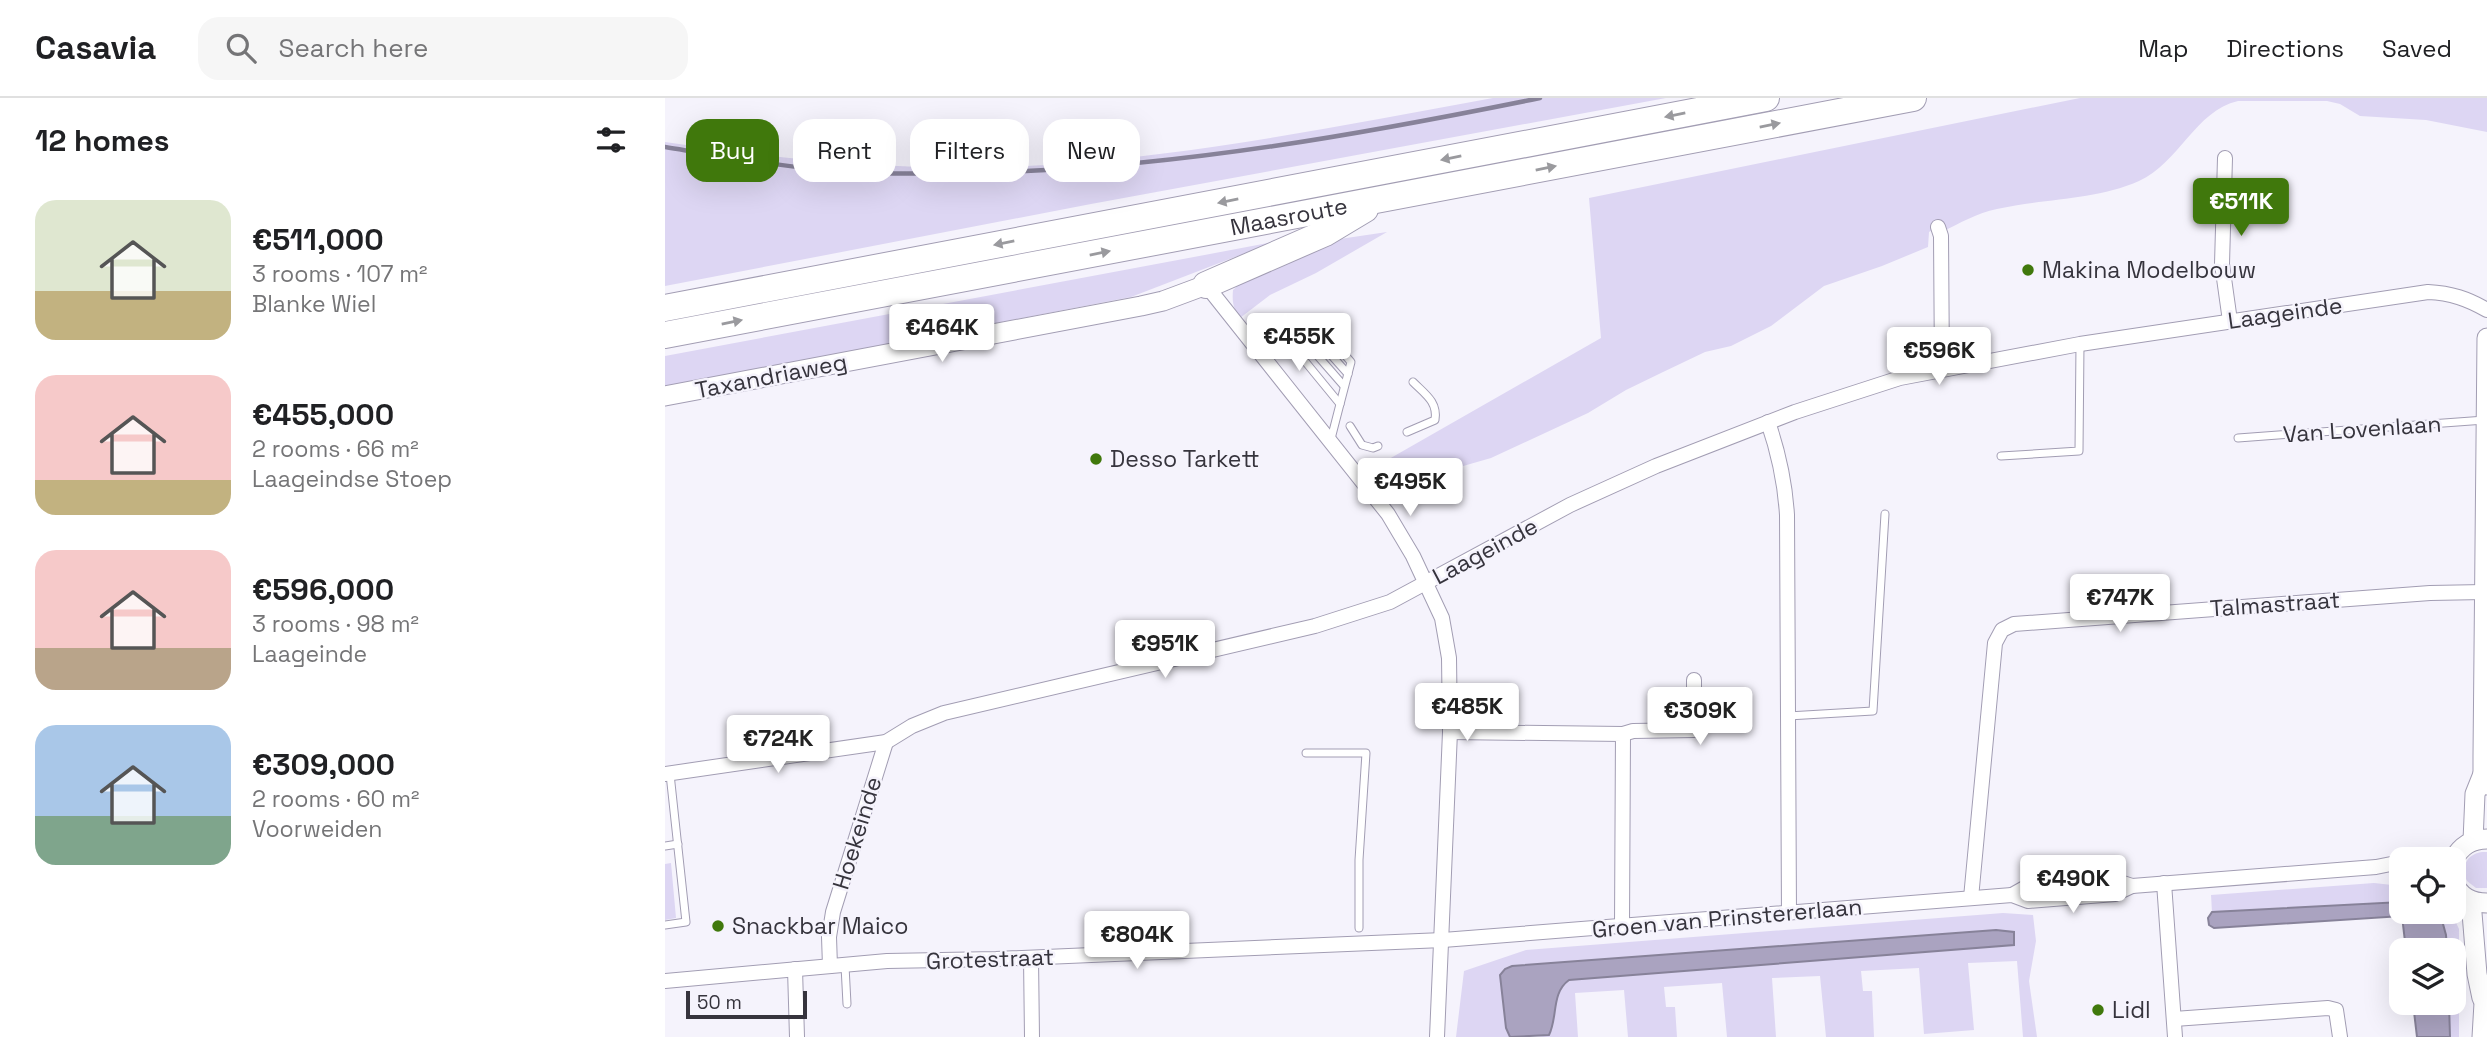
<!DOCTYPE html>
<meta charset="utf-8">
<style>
:root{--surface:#fff;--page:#f6f6f6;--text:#202124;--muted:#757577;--line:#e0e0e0;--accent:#40780c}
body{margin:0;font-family:"Space Grotesk",sans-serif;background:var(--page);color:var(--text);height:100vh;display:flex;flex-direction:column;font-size:26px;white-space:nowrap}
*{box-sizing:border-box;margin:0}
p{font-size:23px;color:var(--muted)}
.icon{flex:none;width:38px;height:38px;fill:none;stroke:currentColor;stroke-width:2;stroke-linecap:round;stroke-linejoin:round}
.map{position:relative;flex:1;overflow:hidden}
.details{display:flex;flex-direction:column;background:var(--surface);width:665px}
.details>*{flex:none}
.guide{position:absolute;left:21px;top:21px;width:665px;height:63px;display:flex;gap:14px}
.tools{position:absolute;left:1724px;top:749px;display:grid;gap:14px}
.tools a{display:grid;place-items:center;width:77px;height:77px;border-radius:14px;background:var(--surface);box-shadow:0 7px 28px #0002;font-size:35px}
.scale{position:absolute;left:21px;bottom:18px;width:121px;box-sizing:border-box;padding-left:7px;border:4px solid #36343d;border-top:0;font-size:19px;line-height:24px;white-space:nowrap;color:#36343d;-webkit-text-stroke:5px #f5f3fc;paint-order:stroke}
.price{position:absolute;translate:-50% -60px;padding:0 16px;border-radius:7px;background:#fff;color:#222;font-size:23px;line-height:46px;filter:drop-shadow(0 2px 4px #0008)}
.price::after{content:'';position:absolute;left:50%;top:42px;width:21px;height:16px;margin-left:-10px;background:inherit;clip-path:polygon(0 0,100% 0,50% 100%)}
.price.current{background:var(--accent);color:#fff}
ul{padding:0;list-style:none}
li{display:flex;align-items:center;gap:21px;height:175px;padding:0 35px}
li span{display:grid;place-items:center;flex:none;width:196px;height:140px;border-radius:21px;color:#555}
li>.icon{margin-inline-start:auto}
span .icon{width:84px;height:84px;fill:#fffc;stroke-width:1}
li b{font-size:30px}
h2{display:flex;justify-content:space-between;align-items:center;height:84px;padding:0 35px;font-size:30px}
.pill{padding:0 24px;border-radius:21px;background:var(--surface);box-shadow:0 7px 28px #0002;font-size:24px;line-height:63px}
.pill.current{background:var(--accent);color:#fff}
header{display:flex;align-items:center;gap:42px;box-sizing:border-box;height:98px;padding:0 35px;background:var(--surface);border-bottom:2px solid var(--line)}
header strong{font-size:33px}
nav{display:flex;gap:38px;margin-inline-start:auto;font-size:24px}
.search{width:490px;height:63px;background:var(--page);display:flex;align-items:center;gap:18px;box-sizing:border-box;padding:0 24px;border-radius:21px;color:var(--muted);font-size:26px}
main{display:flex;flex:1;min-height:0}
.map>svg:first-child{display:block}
</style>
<header>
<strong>Casavia</strong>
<div class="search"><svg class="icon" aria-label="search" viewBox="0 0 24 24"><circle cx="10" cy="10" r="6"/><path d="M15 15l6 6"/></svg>Search here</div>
<nav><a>Map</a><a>Directions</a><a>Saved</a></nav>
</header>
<main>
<section class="details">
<h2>12 homes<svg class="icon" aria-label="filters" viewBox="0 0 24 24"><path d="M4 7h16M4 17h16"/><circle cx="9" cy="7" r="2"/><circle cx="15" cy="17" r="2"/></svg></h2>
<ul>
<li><span style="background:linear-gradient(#dfe7d0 65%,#c2b280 0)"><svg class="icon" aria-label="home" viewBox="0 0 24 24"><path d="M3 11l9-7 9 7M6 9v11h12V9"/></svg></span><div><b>€511,000</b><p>3 rooms · 107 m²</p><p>Blanke Wiel</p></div></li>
<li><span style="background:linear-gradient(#f6c9c9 75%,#c2b280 0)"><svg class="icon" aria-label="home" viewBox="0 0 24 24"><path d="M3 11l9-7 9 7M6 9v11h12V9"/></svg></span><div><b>€455,000</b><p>2 rooms · 66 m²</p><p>Laageindse Stoep</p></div></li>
<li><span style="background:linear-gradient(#f6c9c9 70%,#b9a48a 0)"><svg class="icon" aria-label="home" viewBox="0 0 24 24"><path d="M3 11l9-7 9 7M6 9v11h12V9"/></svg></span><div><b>€596,000</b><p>3 rooms · 98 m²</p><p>Laageinde</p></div></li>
<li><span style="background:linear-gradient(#a9c7e8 65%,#7fa58c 0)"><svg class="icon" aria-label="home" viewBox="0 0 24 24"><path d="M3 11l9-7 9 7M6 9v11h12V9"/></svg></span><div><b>€309,000</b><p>2 rooms · 60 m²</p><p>Voorweiden</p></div></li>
</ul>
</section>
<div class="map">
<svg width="1822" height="939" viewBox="0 0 1822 939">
<rect width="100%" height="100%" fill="#f5f3fc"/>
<g fill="#ddd6f3">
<path d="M828,0h173l-575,106 -426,82v-144c126,19 254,31 381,23 151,-10 299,-40 447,-67z"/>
<path d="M1415,0h407v34l-61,-12 -66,-4 -20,-12 -13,-3h-89c-43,10 -59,62 -99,80 -45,20 -95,17 -142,28 -20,4 -37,14 -55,23v-8l-13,8 -1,15 -46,19 -58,20 -53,40 -40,20 -26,6 -44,21 -35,17 -38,23 -97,45 -94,27 -15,-22 219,-125 -12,-140z"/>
<path d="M722,134l-71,41 -46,22 -30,23c-7,-10 -8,-16 -7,-28l14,-13 86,-37z"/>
<polygon points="609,144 466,199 0,289 0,258"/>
<path d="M1817,754h5v36h-11l-9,-7c-7,-14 0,-27 15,-29z"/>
<polygon points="6,765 11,820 0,822 0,766"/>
<polygon points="1709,785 1736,788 1736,804 1547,814 1546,797"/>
<polygon points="1773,814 1786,814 1794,831 1794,939 1785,939 1784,905 1788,905 1788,852 1782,852 1781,837"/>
<path d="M1338,815l30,2 3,26 -7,40 8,56h-14l-6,-76 -49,2 6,67 -50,4 -5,-66 -58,3 2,20h9l2,46h-48l-6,-61 -48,2 4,59h-49l-5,-54 -58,4 2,20h9l2,30h-49l-4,-47 -49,3 3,44h-41l12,-2c9,-19 2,-42 20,-55l445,-35 -18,-15 -496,45 6,53 4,9h-54l8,-66 62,-21z"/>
</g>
<g fill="#aaa3c0" stroke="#878299" stroke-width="2">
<polygon points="1736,804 1736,814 1775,815 1781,837 1782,852 1741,852 1737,818 1549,830 1544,827 1543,820 1547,814"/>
<path d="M1331,832l18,2v13l-445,35c-18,13 -11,37 -20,55l-39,2 -4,-9 -6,-53 5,-6 7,-3z"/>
<polygon points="1748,905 1784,905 1785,939 1752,939"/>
</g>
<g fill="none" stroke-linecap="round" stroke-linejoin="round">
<path stroke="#878299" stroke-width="4.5" d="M0,49c55,9 112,19 167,24 57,4 113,3 170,1 181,-6 361,-38 538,-74"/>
<defs>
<g id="service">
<polyline points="636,223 683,276"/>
<polyline points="624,225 679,288"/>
<polyline points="611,228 648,220 686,264 675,306"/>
<polyline points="579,234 611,228 675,306 666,341"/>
<polyline points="685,328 697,347 708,350 713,348"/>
<path d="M742,334l28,-12c3,-18 -10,-26 -22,-38"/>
<polyline points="1573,340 1820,322"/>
<polyline points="1336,358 1414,353 1415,246"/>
<polyline points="1123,618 1208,613 1220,416"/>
<polyline points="641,655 701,655 694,762 694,830"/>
<polyline points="0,748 13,746"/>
<polyline points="0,827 21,824 5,676"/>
<polyline points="180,868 182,906"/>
</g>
<g id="minor">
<polyline points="1560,60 1557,166 1565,223"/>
<polyline points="1273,129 1276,138 1277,271"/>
<polyline points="541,187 723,416 748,458 777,520 784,560 785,634 772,939"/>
<path d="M1103,324c11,32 17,60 19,93l2,398"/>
<polyline points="785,634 958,636 957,828"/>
<polyline points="958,636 968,633 1029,632 1029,582"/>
<path d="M0,676l221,-32 26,-16 32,-13 371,-87 75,-24 180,-97 86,-39 139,-54 105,-34 180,-34 348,-52c23,1 40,7 59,18"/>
<polyline points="1499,785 1510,939"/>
<polyline points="1347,797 1363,788 1449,782 1467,788"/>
<polyline points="1306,800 1330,545 1337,532 1349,526 1765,495 1819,494"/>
<polyline points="366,860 367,939"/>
<polyline points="165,868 164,839 168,814 221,644"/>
<polyline points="130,871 132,939"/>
<polyline points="0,883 222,863 331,861 778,842 1347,797 1363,803 1450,796 1467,788 1711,769 1736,764"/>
<polyline points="1509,921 1663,910 1671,912 1675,939"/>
</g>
<g id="secondary">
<polyline points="1822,240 1818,658 1818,676 1822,687"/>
<polyline points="0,298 476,208 498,203 541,187"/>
<polyline points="1808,743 1810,696 1818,676"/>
<path d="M1788,762c8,-14 18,-21 34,-21"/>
<path d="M1788,784c7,15 18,21 34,21"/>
<polyline points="1806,803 1812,876 1817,900"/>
<polyline points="1817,939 1820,888"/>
</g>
<g id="motorway">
<polyline points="541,187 660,135 700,111"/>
<polyline points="0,210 1101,0"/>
<path id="s1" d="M0,237l1248,-237"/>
</g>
</defs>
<use href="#service" stroke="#a29db3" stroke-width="9"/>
<use href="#minor" stroke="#a29db3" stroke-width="16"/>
<use href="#secondary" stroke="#a29db3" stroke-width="21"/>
<use href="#motorway" stroke="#a29db3" stroke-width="28"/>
<use href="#service" stroke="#fff" stroke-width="7"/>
<use href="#minor" stroke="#fff" stroke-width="14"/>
<use href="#secondary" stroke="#fff" stroke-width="19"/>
<use href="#motorway" stroke="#fff" stroke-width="26"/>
</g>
<defs><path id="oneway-solid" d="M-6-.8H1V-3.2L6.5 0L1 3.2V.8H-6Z" transform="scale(1.75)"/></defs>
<g fill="#9a9a9e">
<use href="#oneway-solid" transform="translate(1010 17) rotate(169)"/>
<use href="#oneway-solid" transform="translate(1105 27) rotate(-11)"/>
<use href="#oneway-solid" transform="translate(786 60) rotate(169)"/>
<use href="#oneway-solid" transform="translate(881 70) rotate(-11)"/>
<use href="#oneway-solid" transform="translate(563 103) rotate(169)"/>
<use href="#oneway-solid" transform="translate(339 145) rotate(169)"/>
<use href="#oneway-solid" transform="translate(435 155) rotate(-11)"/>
<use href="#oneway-solid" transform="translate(67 224) rotate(-11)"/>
</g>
<g fill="#40780c" stroke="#f5f3fc" stroke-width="2.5">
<circle cx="1363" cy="172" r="7"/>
<circle cx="431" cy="361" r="7"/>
<circle cx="53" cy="828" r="7"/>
<circle cx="1433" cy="912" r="7"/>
</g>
<g text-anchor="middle" stroke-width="5" stroke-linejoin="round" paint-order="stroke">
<g font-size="23" fill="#36343d" stroke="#f5f3fc">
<text dy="8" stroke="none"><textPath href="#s1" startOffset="635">Maasroute</textPath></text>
<text transform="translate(1620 215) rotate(-8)" y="8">Laageinde</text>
<text transform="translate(106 278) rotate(-11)" y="8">Taxandriaweg</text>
<text transform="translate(1697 331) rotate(-4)" y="8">Van Lovenlaan</text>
<text transform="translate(820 453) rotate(-28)" y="8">Laageinde</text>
<text transform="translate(1610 506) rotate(-4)" y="8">Talmastraat</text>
<text transform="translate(192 735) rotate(-73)" y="8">Hoekeinde</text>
<text transform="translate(1062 820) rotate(-5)" y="8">Groen van Prinstererlaan</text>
<text transform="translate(325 861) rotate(-2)" y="8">Grotestraat</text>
</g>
<g font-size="23" fill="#36343d" stroke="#f5f3fc" text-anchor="start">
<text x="1377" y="180">Makina Modelbouw</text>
<text x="445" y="369">Desso Tarkett</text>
<text x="67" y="836">Snackbar Maico</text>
<text x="1447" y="920">Lidl</text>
</g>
</g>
</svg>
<div class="tools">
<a><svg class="icon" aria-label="locate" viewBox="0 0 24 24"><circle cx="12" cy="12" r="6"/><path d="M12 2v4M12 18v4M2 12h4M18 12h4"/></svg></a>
<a><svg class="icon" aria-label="layers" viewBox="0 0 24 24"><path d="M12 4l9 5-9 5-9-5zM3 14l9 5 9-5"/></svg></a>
</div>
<div class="scale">50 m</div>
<b class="price current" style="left:1576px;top:140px">€511K</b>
<b class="price" style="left:277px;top:266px">€464K</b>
<b class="price" style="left:634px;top:275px">€455K</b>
<b class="price" style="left:1274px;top:289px">€596K</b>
<b class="price" style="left:745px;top:420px">€495K</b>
<b class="price" style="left:1455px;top:536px">€747K</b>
<b class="price" style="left:500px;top:582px">€951K</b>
<b class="price" style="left:802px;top:645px">€485K</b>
<b class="price" style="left:1035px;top:649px">€309K</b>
<b class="price" style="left:113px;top:677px">€724K</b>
<b class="price" style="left:1408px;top:817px">€490K</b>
<b class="price" style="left:472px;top:873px">€804K</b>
<div class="guide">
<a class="pill current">Buy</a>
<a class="pill">Rent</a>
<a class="pill">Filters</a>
<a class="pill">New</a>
</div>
</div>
</main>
